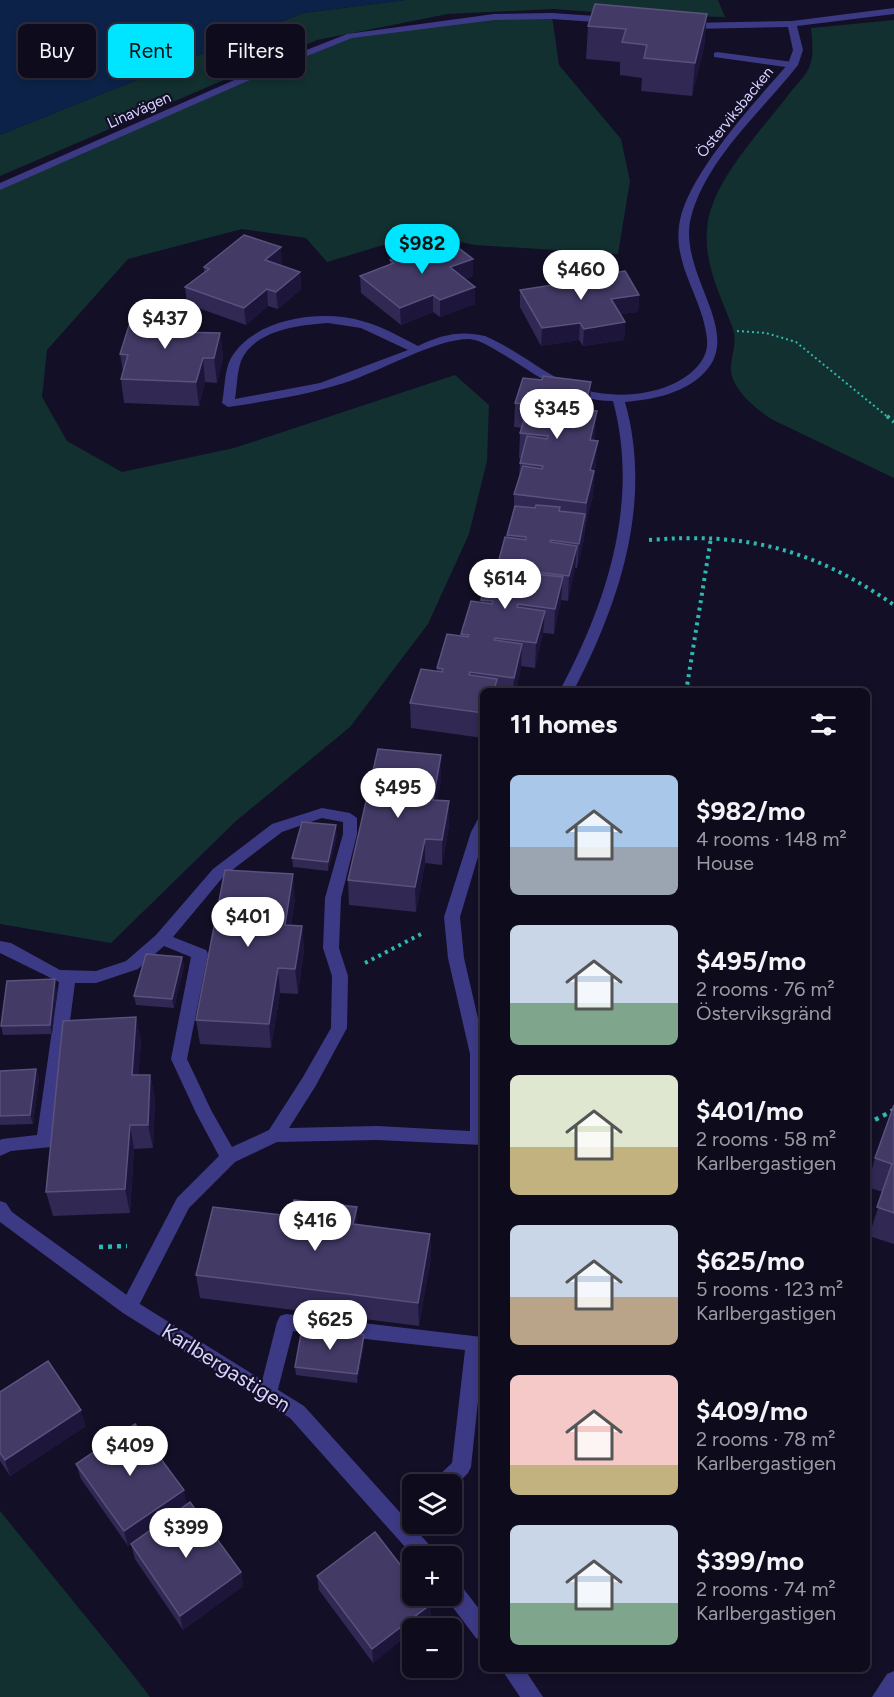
<!DOCTYPE html>
<meta charset="utf-8">
<style>
:root{--surface:#0e0b1c;--page:#1c1929;--text:#f1f3f6;--muted:#9b9ba3;--line:#2e2b3b;--accent:#00e5ff}
body{margin:0;font-family:Figtree,sans-serif;background:var(--page);color:var(--text);height:100vh;display:flex;flex-direction:column;font-size:22px;white-space:nowrap}
*{box-sizing:border-box;margin:0}
p{font-size:20px;color:var(--muted)}
.icon{flex:none;width:33px;height:33px;fill:none;stroke:currentColor;stroke-width:2;stroke-linecap:round;stroke-linejoin:round}
.map{position:relative;flex:1;overflow:hidden}
.panel{position:absolute;left:480px;top:688px;width:390px;height:984px;display:flex;flex-direction:column;background:var(--surface);border-radius:9px;box-shadow:0 3px 9px #0003,0 0 0 2px var(--line)}
.panel>*{flex:none}
.top-card{position:absolute;left:18px;top:24px;width:372px;height:54px;display:flex;gap:12px}
.fabs{position:absolute;left:402px;top:1474px;display:grid;gap:12px}
.fabs a{display:grid;place-items:center;width:60px;height:60px;border-radius:9px;background:var(--surface);box-shadow:0 3px 9px #0003,0 0 0 2px var(--line);font-size:30px}
.price{position:absolute;translate:-50% -51px;padding:0 14px;border-radius:21px;background:#fff;color:#222;font-size:20px;line-height:39px;filter:drop-shadow(0 2px 3px #0008)}
.price::after{content:'';position:absolute;left:50%;top:36px;width:18px;height:14px;margin-left:-9px;background:inherit;clip-path:polygon(0 0,100% 0,50% 100%)}
.price.current{background:var(--accent);color:#111}
ul{padding:0;list-style:none}
li{display:flex;align-items:center;gap:18px;height:150px;padding:0 30px}
li span{display:grid;place-items:center;flex:none;width:168px;height:120px;border-radius:9px;color:#555}
li>.icon{margin-inline-start:auto}
span .icon{width:72px;height:72px;fill:#fffc;stroke-width:1}
li b{font-size:26px}
h2{display:flex;justify-content:space-between;align-items:center;height:72px;padding:0 30px;font-size:26px}
.tag{padding:0 21px;border-radius:9px;background:var(--surface);box-shadow:0 3px 9px #0003,0 0 0 2px var(--line);font-size:21px;line-height:54px}
.tag.current{background:var(--accent);color:#111}
.map>svg:first-child{display:block}
</style>
<div class="map">
<svg width="894" height="1697" viewBox="0 0 894 1697">
<rect width="100%" height="100%" fill="#130f26"/>
<g fill="#12302f">
<polygon points="406,0 718,0 725,17 634,15 553,9 448,14 317,40 0,176 0,135 303,13"/>
<polygon points="552,16 559,65 621,139 630,181 618,254 475,245 420,234 327,262 306,238 242,229 128,259 47,350 42,397 67,441 122,472 234,448 455,375 489,405 487,461 469,534 428,624 350,727 236,821 111,943 0,924 0,187 350,36 494,17"/>
<path d="M894,20v458l-121,-58c-16,-10 -45,-33 -42,-55 1,-12 6,-23 2,-36 -12,-33 -29,-63 -26,-100 3,-46 55,-99 82,-135 6,-8 18,-19 21,-29 4,-10 2,-26 1,-37z"/>
<polygon points="0,1511 134,1676 150,1697 0,1697"/>
</g>
<polygon fill="#0c2248" points="0,0 406,0 303,13 0,135"/>
<g fill="none" stroke-linecap="round" stroke-linejoin="round">
<polyline stroke="#2fb8b0" stroke-width="2" stroke-dasharray="2 3" stroke-linecap="butt" points="737,331 766,333 796,342 889,418"/>
<g stroke="#2fb8b0" stroke-width="4" stroke-dasharray="3 4.5" stroke-linecap="butt">
<polyline points="887,416 894,422"/>
<path d="M649,540c98,-8 164,9 245,65"/>
<polyline points="686,692 711,538"/>
<polyline points="365,963 425,932"/>
</g>
<g stroke="#2fb8b0" stroke-width="4.5" stroke-dasharray="4 5" stroke-linecap="butt">
<polyline points="867,1124 894,1110"/>
<polyline points="99,1247 127,1246"/>
</g>
<g fill="#3d3a85" fill-rule="evenodd">
<polygon points="717,52 793,62 798,65 793,68 714,57 714,53"/>
<path d="M322,808l28,5 7,5v16l-16,64 -2,50 9,28 -1,52 -32,59 -26,41 88,-2 93,5v-77l-22,-96 -4,-41 27,-85 7,-13 5,-1v22l-23,77 4,41 19,82v105l-106,-5 -100,2 -42,20 -46,46 -54,105 -6,2 -6,-2 -3,-6 3,-6 54,-103 42,-42 -23,-43 -25,-54 20,-102 -27,-11 -26,23 -42,14h-21l-21,159 -3,5 -40,4 -11,5v-16l2,-1 35,-4 22,-153 -59,-29v-12l11,2 49,27 36,1 30,-10 30,-26 57,-66 59,-45zM322,818l21,4v12l-18,64 -2,50 9,28 -1,52 -28,49 -34,53 -37,17 -21,-37 -24,-51 21,-105 -2,-4 -33,-13 50,-60 59,-45z"/>
<polygon points="286,1314 482,1337 483,1354 471,1467 468,1473 452,1490 452,1485 433,1485 436,1478 452,1463 465,1350 293,1331 277,1393 275,1399 268,1402 261,1399 259,1393 277,1322 280,1316"/>
<path d="M412,1507v17h6l-10,10 -7,3 -7,-3 -3,-7c4,-10 11,-17 21,-20z"/>
</g>
<g fill="#3d3a85" fill-rule="evenodd">
<path d="M894,8v6l-97,12 6,24 -5,15c-37,47 -91,93 -107,152 -14,56 53,114 14,155 -21,22 -51,27 -80,30 28,100 -5,200 -52,290h-14c48,-89 81,-190 54,-291 -43,0 -72,-23 -107,-45 -11,-6 -24,-16 -37,-17 -34,0 -90,33 -125,44 -37,12 -77,18 -116,24l-6,-4c3,-14 2,-32 9,-45 23,-40 91,-49 131,-37 20,5 38,16 56,25 22,-11 43,-16 67,-10 58,26 79,64 150,58 16,-2 33,-6 47,-15 15,-9 27,-23 25,-40 -4,-42 -36,-75 -27,-119 10,-48 75,-118 108,-156l5,-14 -5,-23 -100,2 -5,-3 5,-3 104,-2zM328,323l33,5 47,22 -88,33 -85,16c2,-13 2,-26 6,-38 13,-31 58,-36 87,-38z"/>
<polygon points="552,13 610,17 615,20 610,23 552,19 494,20 352,38 277,68 0,190 0,183 271,64 347,34 494,14"/>
<polygon points="0,1201 6,1203 12,1212 135,1301 304,1406 434,1550 437,1557 414,1557 290,1418 123,1313 0,1222"/>
<polygon points="452,1580 459,1583 483,1614 483,1641 476,1638 445,1597 452,1596"/>
<polygon points="502,1670 525,1670 543,1697 520,1697"/>
<polygon points="894,1671 894,1697 872,1697 887,1674"/>
</g>
</g>
<g fill="#312854">
<polygon points="707,14 704,47 692,96 641,91 642,78 620,75 620,62 586,59 588,26"/>
<polygon points="390,260 473,276 465,279 475,287 475,304 440,317 433,312 401,325 361,293 360,276 390,265"/>
<polygon points="282,264 280,266 300,272 301,289 278,309 268,306 246,325 187,304 185,287 204,273 204,267"/>
<polygon points="557,281 639,295 638,312 621,314 625,322 624,340 583,346 579,340 541,346 520,307 520,290 557,285"/>
<polygon points="180,315 182,332 220,333 223,357 217,383 205,382 199,406 124,403 121,379 123,372 120,354"/>
<polygon points="515,403 590,406 589,410 595,436 594,440 596,465 594,472 593,495 585,527 584,539 577,568 575,568 568,601 561,600 554,634 543,633 535,668 521,666 516,692 483,692 483,738 411,728 410,703 437,671 437,668 461,636 461,634 481,602 481,600 497,569 514,510 514,494 519,478 520,463 521,458 519,458 520,433 522,428 514,427"/>
<polygon points="441,755 441,780 437,800 449,826 442,865 425,863 416,912 349,905 348,880"/>
<polygon points="337,835 328,871 293,867 292,858"/>
<polygon points="295,898 291,925 302,926 304,950 298,994 280,993 271,1048 200,1044 196,1020"/>
<polygon points="182,957 184,966 174,1008 136,1005 134,996"/>
<polygon points="57,989 52,1034 3,1035 1,1026"/>
<polygon points="136,1017 141,1042 138,1075 150,1075 155,1099 153,1148 134,1149 130,1213 53,1216 46,1192"/>
<polygon points="36,1069 39,1078 33,1124 0,1125 0,1071"/>
<polygon points="894,1105 894,1244 869,1236 883,1192 867,1187 875,1158"/>
<polygon points="358,1225 430,1234 431,1257 419,1326 200,1298 196,1275"/>
<polygon points="364,1343 357,1383 296,1375 295,1367"/>
<polygon points="0,1392 86,1426 10,1476 0,1461"/>
<polygon points="76,1464 187,1505 241,1572 243,1586 183,1630 135,1559 131,1544 166,1520 128,1546 81,1479"/>
<polygon points="317,1576 431,1604 431,1618 417,1629 412,1629 373,1663 319,1590"/>
</g>
<g fill="#1d163a">
<polygon points="707,14 704,47 692,96 695,63"/>
<polygon points="281,247 282,264 266,277 265,260"/>
<polygon points="473,259 473,276 450,284 450,267"/>
<polygon points="300,272 301,289 278,309 276,292"/>
<polygon points="475,287 475,304 440,317 440,300"/>
<polygon points="267,289 268,306 246,325 244,308"/>
<polygon points="433,295 433,312 401,325 400,308"/>
<polygon points="639,295 638,312 610,316 611,299"/>
<polygon points="180,315 182,339 175,332"/>
<polygon points="625,322 624,340 583,346 584,329"/>
<polygon points="580,323 579,340 541,346 542,328"/>
<polygon points="220,333 223,357 217,383 214,358"/>
<polygon points="203,358 205,382 199,406 196,382"/>
<polygon points="591,382 590,406 582,434 584,410"/>
<polygon points="597,411 595,436 588,464 590,440"/>
<polygon points="598,441 593,495 585,528 590,470"/>
<polygon points="585,514 584,539 577,568 579,544"/>
<polygon points="577,546 575,571 568,601 569,576"/>
<polygon points="563,577 561,602 554,634 555,609"/>
<polygon points="545,611 543,635 535,668 536,643"/>
<polygon points="522,644 521,669 516,692 513,692 514,678"/>
<polygon points="497,679 497,692 494,692"/>
<polygon points="441,755 441,780 433,825 433,800"/>
<polygon points="449,801 449,826 442,865 442,840"/>
<polygon points="336,825 337,835 328,871 328,862"/>
<polygon points="425,839 425,863 416,912 415,887"/>
<polygon points="293,874 295,898 287,949 285,925"/>
<polygon points="302,926 304,950 298,994 295,969"/>
<polygon points="182,957 184,966 174,1008 172,999"/>
<polygon points="278,968 280,993 271,1048 269,1024"/>
<polygon points="55,979 57,989 52,1034 50,1025"/>
<polygon points="136,1017 141,1042 137,1099 132,1075"/>
<polygon points="36,1069 39,1078 33,1124 30,1115"/>
<polygon points="150,1075 155,1099 153,1148 148,1125"/>
<polygon points="130,1125 134,1149 130,1213 125,1189"/>
<polygon points="357,1207 358,1231 353,1224"/>
<polygon points="430,1234 431,1257 419,1326 418,1303"/>
<polygon points="364,1335 364,1343 357,1383 357,1374"/>
<polygon points="81,1410 86,1426 10,1476 5,1460"/>
<polygon points="184,1490 187,1505 128,1546 124,1531"/>
<polygon points="241,1572 243,1586 183,1630 180,1616"/>
<polygon points="431,1604 431,1618 417,1629 412,1629 412,1632 373,1663 372,1649"/>
</g>
<g fill="#433a66" stroke="#5a527e" stroke-width="1.5">
<polygon points="595,4 707,14 695,63 644,58 647,45 622,42 626,29 588,26"/>
<polygon points="244,235 281,247 265,260 300,272 276,292 267,289 244,308 185,287 209,269 204,267"/>
<polygon points="447,239 473,259 450,267 475,287 440,300 433,295 400,308 360,276 394,263 390,260"/>
<polygon points="625,271 639,295 611,299 625,322 584,329 580,323 542,328 520,290 559,284 557,281"/>
<polygon points="133,313 180,315 175,332 220,333 214,358 203,358 196,382 121,379 128,355 120,354"/>
<polygon points="543,376 591,382 584,410 597,411 590,440 598,441 590,470 594,471 586,503 514,494 523,466 542,469 543,466 520,463 527,436 547,439 548,436 520,433 528,407 547,409 548,407 515,403 523,378 542,380"/>
<polygon points="536,505 560,507 559,511 585,514 579,544 551,540 550,542 577,546 569,576 536,572 535,574 563,577 555,609 518,604 517,607 545,611 536,643 495,638 494,640 522,644 514,678 470,672 469,675 497,679 494,692 483,692 483,713 410,703 421,669 442,672 443,669 437,668 447,634 468,637 469,635 461,634 471,601 492,604 493,601 481,600 490,569 511,571 511,569 497,567 505,537 526,540 526,537 507,535 515,506 535,508"/>
<polygon points="378,749 441,755 433,800 449,801 442,840 425,839 415,887 348,880"/>
<polygon points="302,822 336,825 328,862 292,858"/>
<polygon points="225,870 293,874 285,925 302,926 295,969 278,968 269,1024 196,1020"/>
<polygon points="146,954 182,957 172,999 134,996"/>
<polygon points="55,979 50,1025 1,1026 7,981"/>
<polygon points="136,1017 132,1075 150,1075 148,1125 130,1125 125,1189 46,1192 63,1021"/>
<polygon points="36,1069 30,1115 0,1116 0,1071"/>
<polygon points="894,1105 894,1213 877,1207 892,1164 875,1158"/>
<polygon points="294,1200 357,1207 353,1224 430,1234 418,1303 196,1275 213,1207 290,1216"/>
<polygon points="302,1328 364,1335 357,1374 295,1367"/>
<polygon points="48,1361 81,1410 5,1460 0,1453 0,1392"/>
<polygon points="135,1424 184,1490 124,1531 76,1464"/>
<polygon points="190,1502 241,1572 180,1616 131,1544"/>
<polygon points="375,1532 412,1580 412,1596 425,1596 431,1604 372,1649 317,1576"/>
</g>
<g text-anchor="middle" stroke-width="4.5" stroke-linejoin="round" paint-order="stroke">
<g font-size="15" fill="#d9d4ff" stroke="#130f26">
<text transform="translate(139 110) rotate(-24)" y="5">Linavägen</text>
<text transform="translate(735 112) rotate(-51)" y="5">Österviksbacken</text>
</g>
<g font-size="21" fill="#d9d4ff" stroke="#130f26">
<text transform="translate(226 1368) rotate(32)" y="7">Karlbergastigen</text>
</g>
</g>
</svg>
<div class="fabs">
<a><svg class="icon" aria-label="layers" viewBox="0 0 24 24"><path d="M12 4l9 5-9 5-9-5zM3 14l9 5 9-5"/></svg></a>
<a>+</a>
<a>−</a>
</div>
<b class="price current" style="left:422px;top:275px">$982</b>
<b class="price" style="left:581px;top:301px">$460</b>
<b class="price" style="left:165px;top:350px">$437</b>
<b class="price" style="left:557px;top:440px">$345</b>
<b class="price" style="left:505px;top:610px">$614</b>
<b class="price" style="left:398px;top:819px">$495</b>
<b class="price" style="left:248px;top:948px">$401</b>
<b class="price" style="left:315px;top:1252px">$416</b>
<b class="price" style="left:330px;top:1351px">$625</b>
<b class="price" style="left:130px;top:1477px">$409</b>
<b class="price" style="left:186px;top:1559px">$399</b>
<div class="top-card">
<a class="tag">Buy</a>
<a class="tag current">Rent</a>
<a class="tag">Filters</a>
</div>
<section class="panel">
<h2>11 homes<svg class="icon" aria-label="filters" viewBox="0 0 24 24"><path d="M4 7h16M4 17h16"/><circle cx="9" cy="7" r="2"/><circle cx="15" cy="17" r="2"/></svg></h2>
<ul>
<li><span style="background:linear-gradient(#a9c7e8 60%,#9aa5b1 0)"><svg class="icon" aria-label="home" viewBox="0 0 24 24"><path d="M3 11l9-7 9 7M6 9v11h12V9"/></svg></span><div><b>$982/mo</b><p>4 rooms · 148 m²</p><p>House</p></div></li>
<li><span style="background:linear-gradient(#c9d6e8 65%,#7fa58c 0)"><svg class="icon" aria-label="home" viewBox="0 0 24 24"><path d="M3 11l9-7 9 7M6 9v11h12V9"/></svg></span><div><b>$495/mo</b><p>2 rooms · 76 m²</p><p>Österviksgränd</p></div></li>
<li><span style="background:linear-gradient(#dfe7d0 60%,#c2b280 0)"><svg class="icon" aria-label="home" viewBox="0 0 24 24"><path d="M3 11l9-7 9 7M6 9v11h12V9"/></svg></span><div><b>$401/mo</b><p>2 rooms · 58 m²</p><p>Karlbergastigen</p></div></li>
<li><span style="background:linear-gradient(#c9d6e8 60%,#b9a48a 0)"><svg class="icon" aria-label="home" viewBox="0 0 24 24"><path d="M3 11l9-7 9 7M6 9v11h12V9"/></svg></span><div><b>$625/mo</b><p>5 rooms · 123 m²</p><p>Karlbergastigen</p></div></li>
<li><span style="background:linear-gradient(#f6c9c9 75%,#c2b280 0)"><svg class="icon" aria-label="home" viewBox="0 0 24 24"><path d="M3 11l9-7 9 7M6 9v11h12V9"/></svg></span><div><b>$409/mo</b><p>2 rooms · 78 m²</p><p>Karlbergastigen</p></div></li>
<li><span style="background:linear-gradient(#c9d6e8 65%,#7fa58c 0)"><svg class="icon" aria-label="home" viewBox="0 0 24 24"><path d="M3 11l9-7 9 7M6 9v11h12V9"/></svg></span><div><b>$399/mo</b><p>2 rooms · 74 m²</p><p>Karlbergastigen</p></div></li>
</ul>
</section>
</div>
